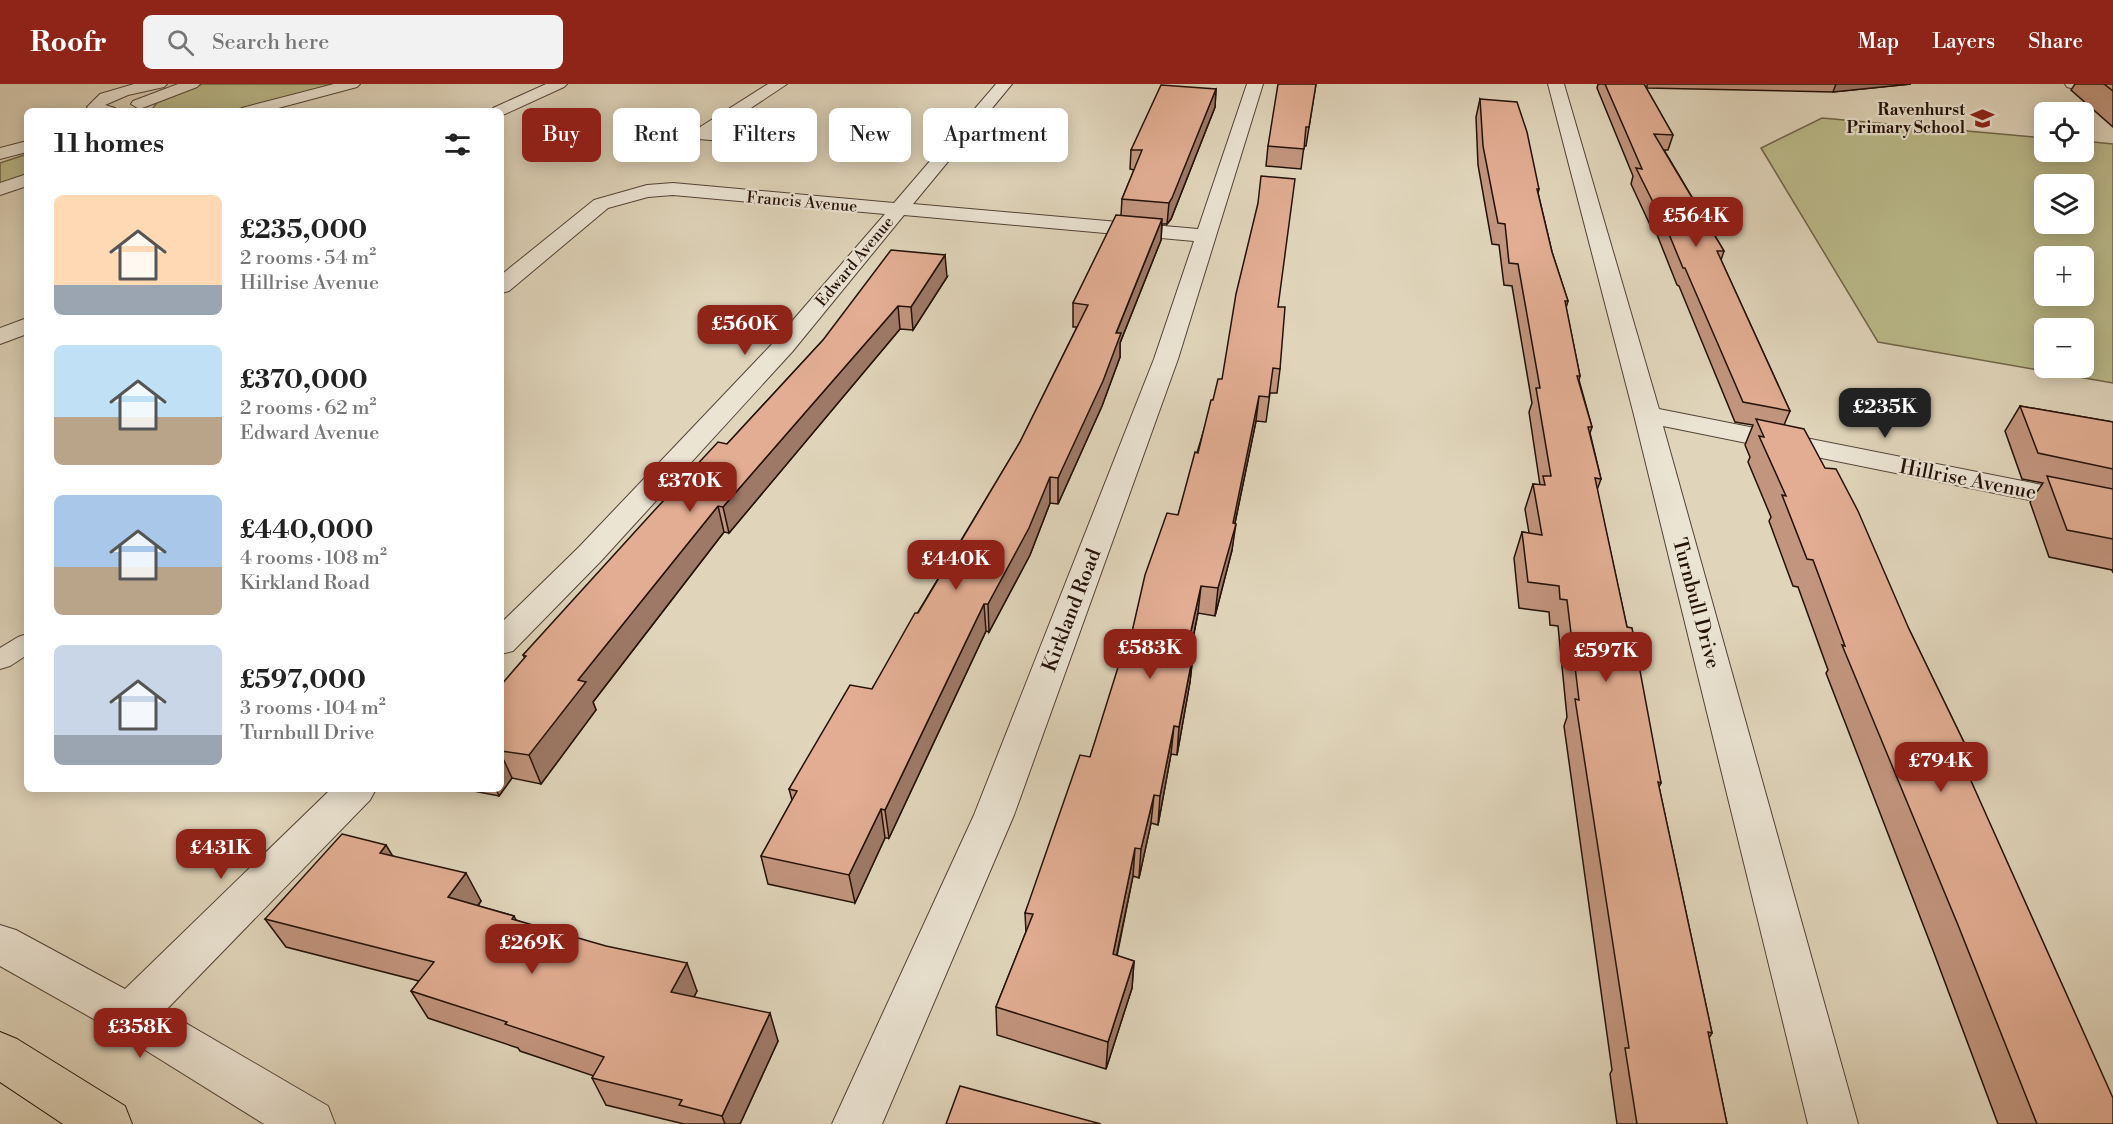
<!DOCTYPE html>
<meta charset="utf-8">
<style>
:root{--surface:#fff;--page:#f2f2f2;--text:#222;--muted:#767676;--accent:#8f2418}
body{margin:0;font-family:"Libre Bodoni",serif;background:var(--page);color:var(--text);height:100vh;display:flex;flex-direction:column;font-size:22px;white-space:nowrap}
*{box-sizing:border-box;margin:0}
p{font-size:20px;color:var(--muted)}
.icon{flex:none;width:33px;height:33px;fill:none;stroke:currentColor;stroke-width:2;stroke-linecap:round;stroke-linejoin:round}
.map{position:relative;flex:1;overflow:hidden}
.side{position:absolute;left:24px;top:24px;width:480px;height:684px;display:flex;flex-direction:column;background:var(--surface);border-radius:9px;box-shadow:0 3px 15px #0003}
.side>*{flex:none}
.guide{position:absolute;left:522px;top:24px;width:570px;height:54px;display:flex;gap:12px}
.controls{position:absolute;left:2034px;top:18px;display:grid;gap:12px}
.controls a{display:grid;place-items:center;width:60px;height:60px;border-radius:9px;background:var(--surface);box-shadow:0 3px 15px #0003;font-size:30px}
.price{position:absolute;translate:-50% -51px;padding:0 14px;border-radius:12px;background:var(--accent);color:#fff;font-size:20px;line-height:39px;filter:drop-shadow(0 2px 3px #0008)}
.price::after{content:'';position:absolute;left:50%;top:36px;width:18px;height:14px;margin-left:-9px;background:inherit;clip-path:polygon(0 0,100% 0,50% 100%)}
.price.on{background:#222;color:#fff}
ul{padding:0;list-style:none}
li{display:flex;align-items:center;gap:18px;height:150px;padding:0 30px}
li span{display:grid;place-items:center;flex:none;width:168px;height:120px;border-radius:9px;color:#555}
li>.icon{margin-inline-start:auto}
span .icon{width:72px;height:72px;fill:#fffc;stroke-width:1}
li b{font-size:26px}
h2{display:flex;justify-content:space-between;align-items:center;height:72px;padding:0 30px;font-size:26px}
.pill{padding:0 21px;border-radius:9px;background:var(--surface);box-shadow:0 3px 15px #0003;font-size:21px;line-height:54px}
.pill.on{background:var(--accent);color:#fff}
header{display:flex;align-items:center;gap:36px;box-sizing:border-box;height:84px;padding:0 30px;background:var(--accent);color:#fff}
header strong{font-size:28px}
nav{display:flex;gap:33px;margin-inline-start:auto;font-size:21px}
.search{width:420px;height:54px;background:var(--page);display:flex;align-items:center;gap:15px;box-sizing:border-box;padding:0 21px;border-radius:9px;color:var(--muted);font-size:22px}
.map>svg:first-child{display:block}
</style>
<header>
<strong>Roofr</strong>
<div class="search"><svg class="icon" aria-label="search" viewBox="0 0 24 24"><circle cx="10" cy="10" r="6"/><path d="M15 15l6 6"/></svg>Search here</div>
<nav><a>Map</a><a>Layers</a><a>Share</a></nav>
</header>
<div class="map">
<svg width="2113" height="1040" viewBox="0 0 2113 1040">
<rect width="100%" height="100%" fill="#e0d5bb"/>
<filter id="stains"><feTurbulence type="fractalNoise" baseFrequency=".00333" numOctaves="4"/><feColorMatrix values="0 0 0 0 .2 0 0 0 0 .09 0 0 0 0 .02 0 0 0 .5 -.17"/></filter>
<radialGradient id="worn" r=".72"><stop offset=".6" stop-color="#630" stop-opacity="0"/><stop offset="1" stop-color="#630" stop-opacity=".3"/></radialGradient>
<g fill="#bbbb8b" stroke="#70664a" stroke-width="1.5" fill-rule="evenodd">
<polygon points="202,0 338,0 230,27 157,27 153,24 158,17"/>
<path d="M1822,34l222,20v14h40v-11l29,3v239l-235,-41 -117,-194zM2084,100v40h-40v-40zM2044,172h40v40h-40zM2084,244v40h-40v-40z"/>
<polygon points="27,70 27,92 0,101 0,79"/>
</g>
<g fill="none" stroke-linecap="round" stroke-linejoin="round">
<defs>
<g id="lane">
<polygon points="2065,0 2085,0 2113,7 2113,15 2067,3"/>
<polygon points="27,550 27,571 10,582 0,585 0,564 18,553"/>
</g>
<g id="street">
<polygon points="134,0 167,0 164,3 128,11 105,21 115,24 117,27 91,27 87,23 100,10"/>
<polygon points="178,0 200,0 197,3 145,23 139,25 131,20 133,17"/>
<polygon points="334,0 360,0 357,3 267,27 240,27 242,24"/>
<polygon points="546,0 567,0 564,3 505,30 501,31 501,27 491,27 493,24"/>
<polygon points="768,0 787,0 718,46 729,48 732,52 729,56 723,57 659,52 653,51 650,47 653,43 659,42 697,45"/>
<polygon points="996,0 1012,0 913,120 1198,145 1247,0 1263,0 1178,275 1014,731 882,1040 832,1040 974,731 1154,275 1194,157 904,131 792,268 601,477 513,567 501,570 501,539 579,463 774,258 885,130 673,111 648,113 608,124 509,207 501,209 501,191 594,116 647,101 673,99 894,119"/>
<polygon points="1548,0 1564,0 1659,325 2113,415 2113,433 1663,342 1858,1040 1808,1040 1634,331"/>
<polygon points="27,57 27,68 0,75 0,64"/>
<polygon points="27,90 27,102 0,111 0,99"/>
<polygon points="27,234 27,250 0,260 0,244"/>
<polygon points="331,705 376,705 370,716 165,927 328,1022 335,1040 264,1040 113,946 0,882 0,841 16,846 125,905"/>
</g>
<polygon id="primary" points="0,948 17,955 125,1022 132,1040 63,1040 0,998"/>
</defs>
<use href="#lane" stroke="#534236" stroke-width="2"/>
<use href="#street" stroke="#534236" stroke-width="2"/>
<use href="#primary" stroke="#241109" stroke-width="2"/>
<use href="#lane" fill="#ebe4d3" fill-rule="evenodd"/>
<use href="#street" fill="#ebe4d3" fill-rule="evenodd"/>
<use href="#primary" fill="#e0d5bb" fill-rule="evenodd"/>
</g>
<g fill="#c2957e" stroke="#241109" stroke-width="1.5">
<polygon points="1316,0 1306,62 1304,62 1301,85 1266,82 1268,62"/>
<polygon points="1598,0 1644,0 1673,51 1668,66 1664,66 1724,167 1721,176 1790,327 1784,341 1909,545 1975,681 1968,690 2113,1040 1998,1040 1934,869 1826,589 1828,586 1798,503 1793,502 1769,437 1771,433 1748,378 1750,373 1745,361 1753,341 1735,338 1679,202 1677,201 1654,143 1651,143 1631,100 1633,92 1597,4"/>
<polygon points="1647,0 1911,0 1833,8 1647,4"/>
<polygon points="2075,0 2113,0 2113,43 2071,6"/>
<polygon points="1216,5 1215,23 1171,135 1167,140 1162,140 1161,156 1120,259 1120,273 1102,322 1058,420 1050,419 1030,471 989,548 986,547 889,754 885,754 855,819 768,800 761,772 792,716 789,705 872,605 1020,358 1077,243 1073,243 1073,219 1121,131 1122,115 1134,86 1130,85 1131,66"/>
<polygon points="1480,15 1539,105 1538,109 1552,168 1568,217 1566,224 1580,292 1579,296 1592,343 1590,349 1601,395 1597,406 1661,699 1659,703 1712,949 1709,954 1727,1040 1617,1040 1610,990 1612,986 1564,642 1567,633 1558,542 1550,541 1549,528 1519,524 1514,474 1522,448 1529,449 1525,425 1533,400 1540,401 1529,328 1532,319 1512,202 1504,201 1499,161 1492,160 1478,81 1476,33"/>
<polygon points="947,193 913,246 900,245 729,449 724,448 593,618 596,626 541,700 512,694 499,712 463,705 501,705 501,601 525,574 523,571 727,360 823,256"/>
<polygon points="1278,223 1280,285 1277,309 1270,309 1266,338 1256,337 1235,439 1232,466 1215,532 1198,529 1190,570 1193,570 1190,598 1177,671 1171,670 1158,741 1151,739 1139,794 1133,792 1117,872 1134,877 1132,904 1106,985 997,951 996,923 1026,848 1025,829 1090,673 1129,561 1178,431 1213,316 1222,295"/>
<polygon points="2020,322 2113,338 2113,489 2112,486 2049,473 2030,418 2043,399 2022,395 2005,347"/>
<polygon points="393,772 481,817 478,822 514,832 516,836 697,907 694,913 778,957 740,1040 684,1040 606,1021 592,994 594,992 520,967 518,964 428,934 411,907 419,897 286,863 265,835"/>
</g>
<g fill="#9e7967" stroke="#241109" stroke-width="1.5">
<polygon points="1836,0 1911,0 1833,8"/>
<polygon points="1216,5 1215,23 1171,135 1167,140 1169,119"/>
<polygon points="1162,135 1161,156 1120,259 1120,273 1102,322 1058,420 1058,394"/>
<polygon points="945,171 947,193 913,246 911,223"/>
<polygon points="898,222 900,245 729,449 723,423"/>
<polygon points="1259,312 1256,337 1232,453 1236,440 1232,466 1215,532 1218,504"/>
<polygon points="1050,393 1050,419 1030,471 989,548 988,520"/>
<polygon points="718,422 724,448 593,618 596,626 541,700 529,671 578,596"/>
<polygon points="1201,502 1198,529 1184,597 1186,569"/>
<polygon points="984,520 986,547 889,754 885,726"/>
<polygon points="1193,570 1190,598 1177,671 1179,643"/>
<polygon points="1174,642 1171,670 1158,741 1160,712"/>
<polygon points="501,670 512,694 499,712 496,705 501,705"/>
<polygon points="1154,711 1151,739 1139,794 1141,765"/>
<polygon points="881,725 885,754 855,819 849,791"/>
<polygon points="386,761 403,789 380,769"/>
<polygon points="1135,764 1133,792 1111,898 1113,870"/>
<polygon points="466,789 481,817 463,841 448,813"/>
<polygon points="1134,877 1132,904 1106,985 1108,958"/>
<polygon points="687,879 697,907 682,935 671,908"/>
<polygon points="770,929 778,957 740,1040 725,1040 722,1032"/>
</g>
<g fill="#e2ad93" stroke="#241109" stroke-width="1.5">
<polygon points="1278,0 1316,0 1309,43 1306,43 1304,65 1268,62"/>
<polygon points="1605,0 1644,0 1673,51 1654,50 1724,167 1717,167 1790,327 1743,318 1685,184 1683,184 1659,126 1657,126 1636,84 1642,85"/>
<polygon points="2104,0 2113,0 2113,7"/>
<polygon points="1161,1 1216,5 1172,114 1169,119 1122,115 1142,66 1131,66"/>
<polygon points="1480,15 1517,18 1527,48 1539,105 1537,105 1552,168 1568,217 1565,217 1580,292 1577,292 1592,343 1588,343 1601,395 1595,394 1627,543 1632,544 1661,699 1658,698 1712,949 1708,948 1727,1040 1637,1040 1625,964 1629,964 1575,615 1579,616 1567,516 1560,515 1559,502 1528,498 1522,448 1542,451 1533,400 1545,401 1543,392 1551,392 1536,304 1540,304 1518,180 1509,179 1505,140 1498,139 1483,62"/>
<polygon points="1261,92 1295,95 1278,223 1285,223 1280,285 1273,284 1269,313 1259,312 1233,439 1236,440 1218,504 1201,502 1186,569 1193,570 1179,643 1174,642 1160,712 1154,711 1141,765 1135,764 1113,870 1134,877 1108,958 996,923 1033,830 1025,829 1080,671 1090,673 1125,561 1129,561 1145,491 1167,429 1178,431 1195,368 1198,369 1211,316 1213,316 1218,295 1222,295 1236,210 1258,119"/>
<polygon points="1116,131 1162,135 1116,249 1121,249 1103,297 1058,394 1050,393 1029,444 988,520 984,520 885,726 881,725 849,791 761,772 797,707 789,705 850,601 872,605 915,529 918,529 1020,358 1088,221 1073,219"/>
<polygon points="891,166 945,171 911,223 898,222 723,423 718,422 578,596 586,598 529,671 501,667 501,601 526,572 523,571 652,429 718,358 727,360 823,256"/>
<polygon points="2020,322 2113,338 2113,385 2038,369"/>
<polygon points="1756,335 1804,345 1825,384 1836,385 1858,427 1909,545 1975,681 1963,679 2113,1014 2113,1040 2037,1040 1958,841 1842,561 1845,562 1813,476 1807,475 1782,411 1786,412 1759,352 1764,353"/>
<polygon points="2047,392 2113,405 2113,455 2067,446"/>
<polygon points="342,750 386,761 380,769 466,789 448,813 514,832 512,835 606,862 687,879 671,908 770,929 722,1032 679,1021 682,1016 592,994 604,973 505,940 507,938 411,907 434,878 265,835"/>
<polygon points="960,1002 1101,1040 946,1040"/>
</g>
<defs>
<symbol id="school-bare" viewBox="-9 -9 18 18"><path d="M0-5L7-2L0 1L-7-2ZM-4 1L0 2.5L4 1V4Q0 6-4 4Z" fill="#8f2418" stroke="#ebe4d3" stroke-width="2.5" paint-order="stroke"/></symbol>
</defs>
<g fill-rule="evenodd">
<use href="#school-bare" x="1966" y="18" width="33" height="33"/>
</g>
<g text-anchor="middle" stroke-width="4.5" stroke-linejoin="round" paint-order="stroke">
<g font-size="16" font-weight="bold" fill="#241109" stroke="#ebe4d3" text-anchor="end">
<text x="1965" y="31">Ravenhurst<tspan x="1965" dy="18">Primary School</tspan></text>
</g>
<g font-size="16" fill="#241109" stroke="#ebe4d3">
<text transform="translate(802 117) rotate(5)" y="6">Francis Avenue</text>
<text transform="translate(854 177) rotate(-50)" y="6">Edward Avenue</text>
</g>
<g font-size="20" fill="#241109" stroke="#ebe4d3">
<text transform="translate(1968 395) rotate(11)" y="7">Hillrise Avenue</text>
<text transform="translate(1697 519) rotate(75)" y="7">Turnbull Drive</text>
<text transform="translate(1071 526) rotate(-69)" y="7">Kirkland Road</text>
</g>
</g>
<rect width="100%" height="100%" filter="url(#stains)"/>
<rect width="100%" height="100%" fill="url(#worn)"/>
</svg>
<div class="controls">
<a><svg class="icon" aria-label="locate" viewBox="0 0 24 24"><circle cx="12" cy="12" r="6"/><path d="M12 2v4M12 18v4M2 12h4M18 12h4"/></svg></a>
<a><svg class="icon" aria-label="layers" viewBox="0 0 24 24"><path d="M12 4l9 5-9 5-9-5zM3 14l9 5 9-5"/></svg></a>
<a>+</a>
<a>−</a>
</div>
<b class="price" style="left:1696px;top:164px">£564K</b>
<b class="price" style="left:745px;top:272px">£560K</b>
<b class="price on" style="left:1885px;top:355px">£235K</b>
<b class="price" style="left:690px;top:429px">£370K</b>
<b class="price" style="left:956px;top:507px">£440K</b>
<b class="price" style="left:1150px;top:596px">£583K</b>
<b class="price" style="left:1606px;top:599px">£597K</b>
<b class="price" style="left:1941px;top:709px">£794K</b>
<b class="price" style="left:221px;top:796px">£431K</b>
<b class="price" style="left:532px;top:891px">£269K</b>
<b class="price" style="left:140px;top:975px">£358K</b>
<div class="guide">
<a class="pill on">Buy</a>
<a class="pill">Rent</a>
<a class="pill">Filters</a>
<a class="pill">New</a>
<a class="pill">Apartment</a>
</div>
<section class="side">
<h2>11 homes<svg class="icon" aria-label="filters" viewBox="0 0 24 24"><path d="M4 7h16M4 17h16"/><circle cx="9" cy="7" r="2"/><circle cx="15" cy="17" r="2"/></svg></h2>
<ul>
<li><span style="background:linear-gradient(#ffd9b3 75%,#9aa5b1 0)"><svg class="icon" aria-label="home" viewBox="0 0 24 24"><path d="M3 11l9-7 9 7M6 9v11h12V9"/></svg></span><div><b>£235,000</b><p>2 rooms · 54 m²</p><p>Hillrise Avenue</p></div></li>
<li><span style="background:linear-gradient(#bfe0f5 60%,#b9a48a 0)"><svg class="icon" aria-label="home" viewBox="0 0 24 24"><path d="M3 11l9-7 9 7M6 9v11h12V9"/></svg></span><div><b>£370,000</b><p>2 rooms · 62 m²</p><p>Edward Avenue</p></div></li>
<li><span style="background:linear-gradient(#a9c7e8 60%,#b9a48a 0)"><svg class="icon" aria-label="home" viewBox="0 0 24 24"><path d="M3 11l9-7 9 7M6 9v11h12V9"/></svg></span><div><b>£440,000</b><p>4 rooms · 108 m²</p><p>Kirkland Road</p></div></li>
<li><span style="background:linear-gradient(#c9d6e8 75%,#9aa5b1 0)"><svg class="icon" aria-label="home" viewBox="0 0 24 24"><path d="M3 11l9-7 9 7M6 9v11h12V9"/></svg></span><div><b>£597,000</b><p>3 rooms · 104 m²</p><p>Turnbull Drive</p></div></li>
</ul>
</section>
</div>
